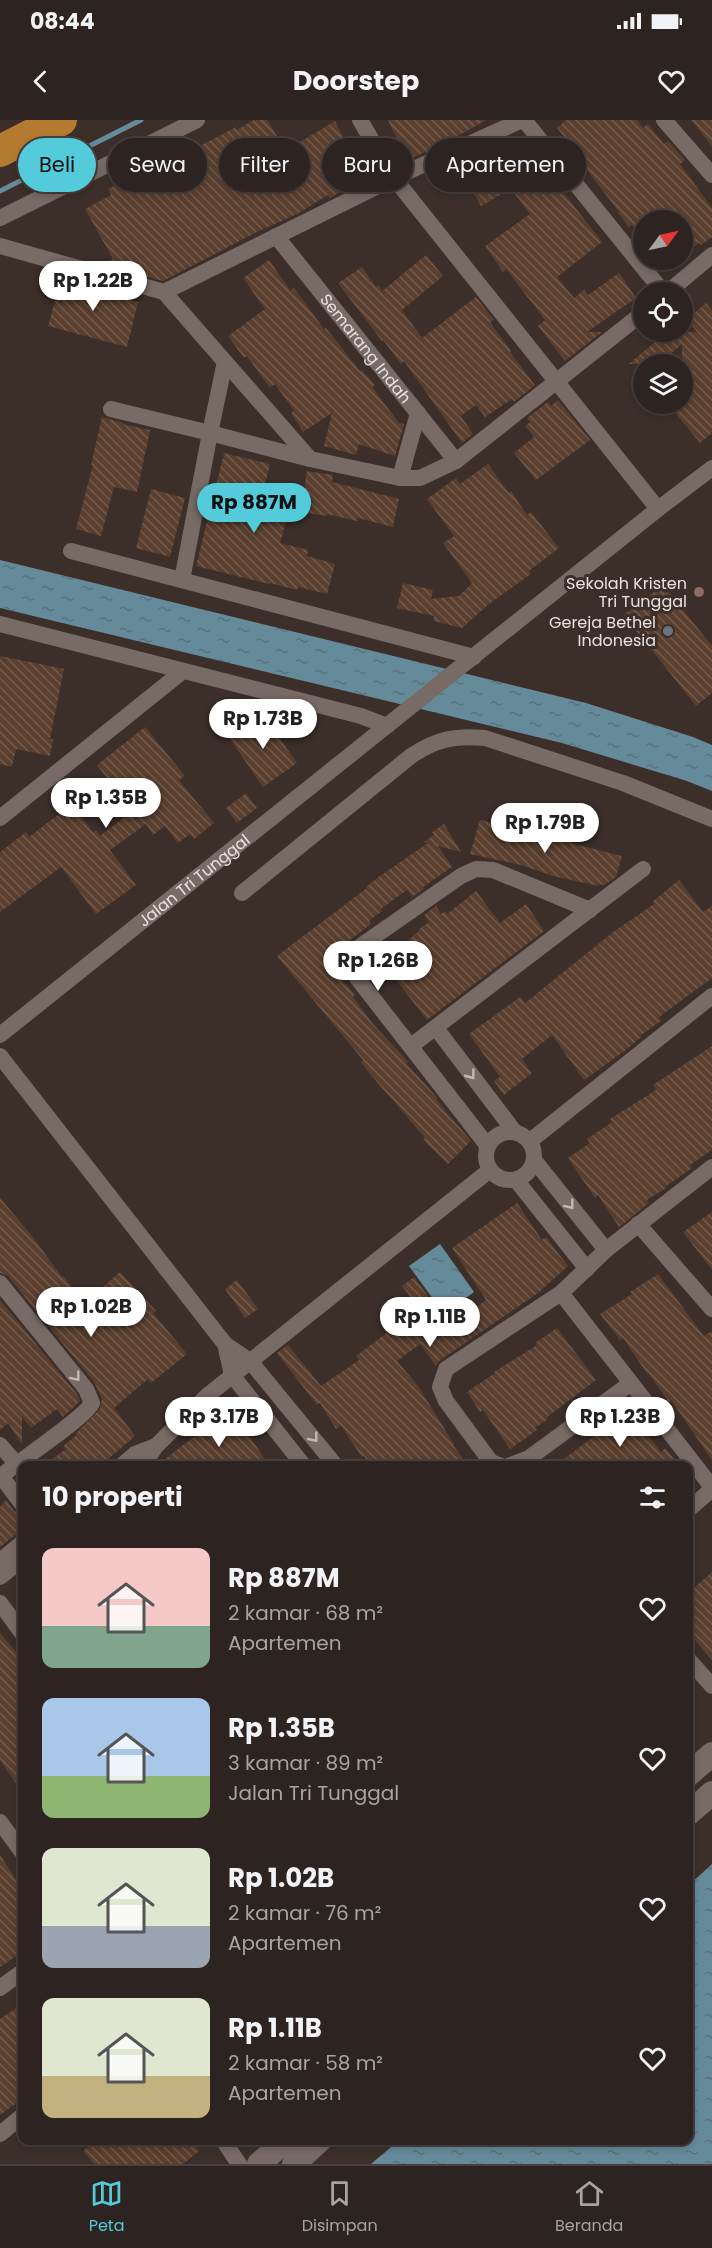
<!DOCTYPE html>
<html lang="id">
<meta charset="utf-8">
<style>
:root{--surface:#2d2320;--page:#392f2d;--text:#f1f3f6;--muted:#a7a4a5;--line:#48403e;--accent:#53cbdb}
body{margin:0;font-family:Poppins,sans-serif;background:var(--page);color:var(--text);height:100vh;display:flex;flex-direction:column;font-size:22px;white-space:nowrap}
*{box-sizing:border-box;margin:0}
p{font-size:20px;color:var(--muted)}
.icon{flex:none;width:33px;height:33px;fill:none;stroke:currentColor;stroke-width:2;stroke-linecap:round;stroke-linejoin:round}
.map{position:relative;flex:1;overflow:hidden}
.sheet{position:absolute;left:18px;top:1341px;width:675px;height:684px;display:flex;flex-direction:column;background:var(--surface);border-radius:12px;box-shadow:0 3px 9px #0003,0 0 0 2px var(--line)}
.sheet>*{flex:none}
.top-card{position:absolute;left:18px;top:18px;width:676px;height:54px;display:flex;gap:12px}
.needle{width:39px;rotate:57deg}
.fabs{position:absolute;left:633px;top:90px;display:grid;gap:12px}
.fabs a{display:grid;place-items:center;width:60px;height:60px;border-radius:50%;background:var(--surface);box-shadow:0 3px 9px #0003,0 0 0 2px var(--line);font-size:30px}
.price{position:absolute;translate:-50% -51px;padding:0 14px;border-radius:21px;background:#fff;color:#222;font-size:20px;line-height:39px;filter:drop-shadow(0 2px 3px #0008)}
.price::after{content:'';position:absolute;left:50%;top:36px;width:18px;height:14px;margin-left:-9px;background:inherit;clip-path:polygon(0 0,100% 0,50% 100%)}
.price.active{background:var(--accent);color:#111}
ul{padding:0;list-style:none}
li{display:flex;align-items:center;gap:18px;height:150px;padding:0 24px}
li span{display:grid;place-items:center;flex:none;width:168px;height:120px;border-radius:12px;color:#555}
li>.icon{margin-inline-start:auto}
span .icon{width:72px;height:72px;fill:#fffc;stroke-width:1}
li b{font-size:26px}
h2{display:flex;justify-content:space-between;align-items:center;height:72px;padding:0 24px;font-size:26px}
.chip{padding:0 21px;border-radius:27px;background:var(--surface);box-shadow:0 3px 9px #0003,0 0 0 2px var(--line);font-size:21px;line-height:54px}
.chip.active{background:var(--accent);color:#111}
.status{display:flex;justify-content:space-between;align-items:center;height:42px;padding:0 30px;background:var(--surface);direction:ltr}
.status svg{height:16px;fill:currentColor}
header{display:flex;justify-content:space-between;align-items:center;height:78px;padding:0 24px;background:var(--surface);font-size:27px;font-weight:700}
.tabs{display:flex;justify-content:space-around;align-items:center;height:84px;border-top:2px solid var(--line);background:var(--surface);font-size:16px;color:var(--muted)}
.tabs a{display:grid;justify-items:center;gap:3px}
.tabs .active{color:var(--accent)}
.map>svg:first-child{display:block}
</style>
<div class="status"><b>08:44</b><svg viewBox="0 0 49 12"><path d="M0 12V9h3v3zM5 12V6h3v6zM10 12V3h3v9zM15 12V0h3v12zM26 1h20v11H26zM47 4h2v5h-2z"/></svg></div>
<header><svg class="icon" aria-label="back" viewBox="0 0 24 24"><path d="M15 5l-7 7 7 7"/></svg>Doorstep<svg class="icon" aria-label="heart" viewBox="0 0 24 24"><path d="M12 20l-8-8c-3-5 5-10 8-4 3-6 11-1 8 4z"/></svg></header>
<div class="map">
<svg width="712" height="2044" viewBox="0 0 712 2044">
<defs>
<pattern id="water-ripples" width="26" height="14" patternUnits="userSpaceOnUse" patternTransform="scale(1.5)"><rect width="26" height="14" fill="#658a99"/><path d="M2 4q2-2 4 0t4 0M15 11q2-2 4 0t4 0" fill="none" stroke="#5a727b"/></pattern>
<pattern id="building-back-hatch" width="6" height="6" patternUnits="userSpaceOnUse" patternTransform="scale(1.5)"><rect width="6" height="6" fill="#5a3f2e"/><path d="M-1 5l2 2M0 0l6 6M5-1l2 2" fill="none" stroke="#725a4c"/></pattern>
</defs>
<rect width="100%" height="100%" fill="#3c2f2a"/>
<g fill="url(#water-ripples)">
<polygon points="0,440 586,583 693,617 712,625 712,671 687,661 562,623 0,488"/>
<polygon points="440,1124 474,1172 444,1194 409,1146"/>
<polygon points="712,1744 712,2044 371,2044 398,2021 688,2020 689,1765"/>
</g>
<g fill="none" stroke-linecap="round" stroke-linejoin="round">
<polyline stroke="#658a99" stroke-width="5" points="0,71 141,0"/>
</g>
<g fill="url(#building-back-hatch)">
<polygon points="254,0 267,0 283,26 292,20 295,25 335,1 364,58 330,78 328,75 297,94 257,112 163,161 104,144 113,139 85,89 111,75 108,69 127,59 126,56 147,46 151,54 177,42 175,40 194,29 236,7 237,10"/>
<polygon points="388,0 486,0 444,24 407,40"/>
<polygon points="566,0 637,0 643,8 648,4 664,24 668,21 685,40 680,44 712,88 712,117 701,125 699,123 682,136 682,100 644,100 644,120 632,105 629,107 618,93 619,92 582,43 584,41 557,8"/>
<polygon points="691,0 712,0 712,26"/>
<polygon points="520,17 602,122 557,157 574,178 584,170 588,175 619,153 636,178 587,212 602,212 565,241 538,206 545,200 506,149 503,152 485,126 530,94 511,69 481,86 465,58 491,43 489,41"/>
<polygon points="426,135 443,156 402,190 422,218 476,177 494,200 490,202 511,231 510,232 535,265 514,282 512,279 485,297 476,285 461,296 473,314 462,323 404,241 401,244 383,220 382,221 338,163 362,147 376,167 378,165 382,171"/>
<polygon points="269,140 290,170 294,168 324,209 326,208 360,251 362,250 375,265 372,267 399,303 404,304 395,336 359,324 356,335 324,326 332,293 303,312 291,293 294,291 275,264 270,268 247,236 244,238 228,216 265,189 243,158"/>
<polygon points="62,157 72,160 76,158 115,169 113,176 138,182 127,227 48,206"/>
<polygon points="706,183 712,191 712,313 700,323 668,284 682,284 682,224 659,244 629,244 667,212 697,212 687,199"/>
<polygon points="558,280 590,320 536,360 514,333 534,317 525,306 530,302 527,298 548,282 551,286"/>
<polygon points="102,297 123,303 122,304 150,310 137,372 114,367 101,416 76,409 93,345 91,345"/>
<polygon points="224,333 270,344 258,393 286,401 280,423 308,430 307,436 335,444 327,474 298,467 297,470 270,463 269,464 196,446"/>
<polygon points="488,344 509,373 511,371 527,395 531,392 559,428 529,451 531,454 489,484 462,508 434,501 434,496 397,488 403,463 433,470 431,479 459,476 472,463 443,423 454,416 427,379 456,358 460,364"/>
<polygon points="307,351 333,355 332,362 399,379 393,407 358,398 357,401 327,394 327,396 301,392"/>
<polygon points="151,369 185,378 170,437 136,428"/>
<polygon points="663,465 712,526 712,573 696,586 624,495"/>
<polygon points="0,536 64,549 50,619 53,619 50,636 16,629 12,647 0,644"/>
<polygon points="262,593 297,643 263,667 228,616"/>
<polygon points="145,607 185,656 179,660 214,703 194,719 190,714 178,723 165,706 153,715 146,704 110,730 136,765 96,794 61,747 0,792 0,732 26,712 29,717 72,684 93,712 96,710 100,716 133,691 97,645"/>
<polygon points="246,673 257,688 237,703 226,688"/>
<polygon points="480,700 622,736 616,757 604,765 599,764 598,766 553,756 521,745 470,734"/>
<polygon points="444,704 461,732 438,726 452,747 423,767 424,769 412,777 407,770 393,780 381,789 382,791 369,801 371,804 329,836 339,851 337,853 355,875 353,877 373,904 403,936 408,942 406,943 433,973 437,978 436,979 471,1021 448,1044 423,1020 425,1018 371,955 361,942 363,940 277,836 367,768 366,767 380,756 428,723 424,722 434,715 432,712"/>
<polygon points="679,760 703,792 712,786 712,858 659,897 661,901 640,916 641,917 622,933 584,960 552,915 522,939 532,953 504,975 494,961 500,957 469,914 520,877 525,883 613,812 654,784 652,782"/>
<polygon points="476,771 500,803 526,784 544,811 427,900 380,839 392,829 394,832 419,811 418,810 429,802 424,795 436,786 441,794 445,791 447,794"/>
<polygon points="712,926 712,1030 690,1045 692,1048 665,1067 666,1068 647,1080 649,1083 619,1107 598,1075 595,1078 568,1038 590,1023 587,1019 612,1002 610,999 656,970 653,965"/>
<polygon points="0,1078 29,1112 62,1157 63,1156 85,1183 120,1152 156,1191 153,1193 187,1234 151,1263 148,1259 114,1288 135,1316 100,1346 43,1346 66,1329 63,1326 77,1315 76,1313 100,1289 102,1279 94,1262 8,1156 0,1153"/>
<polygon points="517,1083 542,1120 546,1117 568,1146 538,1173 440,1240 436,1246 420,1224 397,1241 418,1266 454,1324 453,1325 468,1346 371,1346 364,1336 362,1337 341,1306 336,1309 320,1283 317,1285 277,1233 288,1225 321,1266 359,1240 356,1236 400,1203 393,1192 412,1179 402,1166 414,1157 450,1206 486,1180 452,1128"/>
<polygon points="712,1092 712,1150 683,1112"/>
<polygon points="658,1154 704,1216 712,1211 712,1340 671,1280 669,1282 649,1254 648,1255 623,1218 620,1220 600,1194 632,1174 630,1172"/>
<polygon points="237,1160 258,1189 245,1198 225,1169"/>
<polygon points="0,1180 77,1274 80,1281 63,1297 57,1289 31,1308 22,1297 22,1324 8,1303 0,1310"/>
<polygon points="557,1208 596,1260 547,1297 548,1299 535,1308 537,1310 510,1329 483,1290 480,1292 467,1272 495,1253 494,1252 537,1225 535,1223"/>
<polygon points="628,1290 661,1332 665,1328 680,1346 555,1346"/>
<polygon points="234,1292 269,1346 156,1346 195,1316"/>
<polygon points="6,1380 14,1391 22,1394 22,1413 15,1415 0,1427 0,1387"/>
<polygon points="712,1452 712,1540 688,1512 688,1473"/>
<polygon points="0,1513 22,1539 22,1672 0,1640"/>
<polygon points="0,1735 22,1769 22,1832 0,1847"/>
<polygon points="22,1884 22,1979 0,1995 0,1899"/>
<polygon points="96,2020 190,2020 199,2031 183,2044 94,2044 83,2031"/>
</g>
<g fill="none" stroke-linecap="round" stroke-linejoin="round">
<g stroke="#786a64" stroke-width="16">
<polyline points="360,0 394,58 658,389"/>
<polyline points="524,0 663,172"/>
<polyline points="664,0 712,55"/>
<polyline points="0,98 197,0"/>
<path id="s1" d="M276,116l180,225"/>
<polyline points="0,126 164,172 394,58 522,0"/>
<polyline points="164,172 310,339"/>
<polyline points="668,172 712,135"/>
<polyline points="225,242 210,313 310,339 400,358 420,358 456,341 644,192"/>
<polyline points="111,289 210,313 182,460"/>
<polyline points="400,358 418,293"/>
<polyline points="71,431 474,537"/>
<polyline points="0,504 361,596 387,606"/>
<polyline points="0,698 183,551"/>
<path d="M242,773l169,-137c25,-17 45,-21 74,-18l138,45 89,36"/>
<polyline points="436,908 514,1011"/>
<path id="s2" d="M0,915l658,-526 54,-41"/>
<polyline points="411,926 643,749"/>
<polyline points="0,936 225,1224 250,1241 336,1346"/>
<circle cx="510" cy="1036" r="24"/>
<polyline points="530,1021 712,876"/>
<polyline points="487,1025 351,850 348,841 352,832 461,756 476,749 493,750 590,790"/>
<polyline points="534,1040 606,1130"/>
<polyline points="516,1060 587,1149"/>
<polyline points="638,1104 712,1189"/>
<path d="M0,1163l86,106 6,14c-7,15 -75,59 -92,74"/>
<polyline points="561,1173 712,1367"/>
<polyline points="225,1224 232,1255 304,1346"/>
<polyline points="0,1325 16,1343"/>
<polyline points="121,1346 135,1334 156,1326"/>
<polyline points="143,1346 156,1326 208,1275 490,1050"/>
<polyline points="501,1346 491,1342 446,1281 440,1267 446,1249 561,1173 606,1130 712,1047"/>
<polyline points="508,1346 529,1338 631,1263"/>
<polyline points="1,1356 22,1384"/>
<polyline points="688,1390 712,1369"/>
<polyline points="0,1441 22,1423"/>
<polyline points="0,1457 22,1440"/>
<polyline points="0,1483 22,1513"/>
<polyline points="688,1539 712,1566"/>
<polyline points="0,1702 22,1732"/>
<polyline points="0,1868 22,1852"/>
<polyline points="0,2014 22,1996"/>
<polyline points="223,2020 239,2044"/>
</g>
<g stroke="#786a64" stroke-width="24">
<polyline points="688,1655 712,1634"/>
<polyline points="688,1694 712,1673"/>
<polyline points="259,2044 286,2020"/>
<polyline points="294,2044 320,2020"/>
</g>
<polyline stroke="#b47a2f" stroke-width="32" points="0,31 61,0"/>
</g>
<defs><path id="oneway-chevron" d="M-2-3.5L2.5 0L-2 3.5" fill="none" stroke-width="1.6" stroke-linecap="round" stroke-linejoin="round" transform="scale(1.5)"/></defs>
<g stroke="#c2b8b4">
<use href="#oneway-chevron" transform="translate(471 955) rotate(53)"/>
<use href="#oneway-chevron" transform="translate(570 1085) rotate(52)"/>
<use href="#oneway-chevron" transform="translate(76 1257) rotate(52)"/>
<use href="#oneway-chevron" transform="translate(314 1318) rotate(51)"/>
</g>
<circle fill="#8d6e63" stroke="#3c2f2a" stroke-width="2" cx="699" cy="472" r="6"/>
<circle fill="#6b7280" stroke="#3c2f2a" stroke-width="2" cx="668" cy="511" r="6"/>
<g text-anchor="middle" stroke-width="6" stroke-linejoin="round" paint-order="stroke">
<g font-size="16" fill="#eae2df" stroke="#3c2f2a">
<text dy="6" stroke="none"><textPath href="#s1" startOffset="144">Semarang Indah</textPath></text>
<text dy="6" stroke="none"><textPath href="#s2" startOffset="248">Jalan Tri Tunggal</textPath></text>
</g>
<g font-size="16" fill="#eae2df" stroke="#3c2f2a" text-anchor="end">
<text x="687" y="469">Sekolah Kristen<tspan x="687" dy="18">Tri Tunggal</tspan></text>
<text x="656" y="508">Gereja Bethel<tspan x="656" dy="18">Indonesia</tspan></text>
</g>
</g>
</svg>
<div class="fabs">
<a><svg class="needle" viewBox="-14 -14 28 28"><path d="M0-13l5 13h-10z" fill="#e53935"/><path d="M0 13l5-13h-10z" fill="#a7a4a5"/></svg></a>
<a><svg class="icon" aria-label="locate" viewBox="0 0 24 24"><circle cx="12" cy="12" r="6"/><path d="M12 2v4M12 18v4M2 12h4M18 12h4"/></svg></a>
<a><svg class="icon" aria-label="layers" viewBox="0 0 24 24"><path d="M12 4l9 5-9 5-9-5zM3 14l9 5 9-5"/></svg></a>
</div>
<b class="price" style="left:93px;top:192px">Rp 1.22B</b>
<b class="price active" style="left:254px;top:414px">Rp 887M</b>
<b class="price" style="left:263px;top:630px">Rp 1.73B</b>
<b class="price" style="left:106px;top:709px">Rp 1.35B</b>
<b class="price" style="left:545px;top:734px">Rp 1.79B</b>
<b class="price" style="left:378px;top:872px">Rp 1.26B</b>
<b class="price" style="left:91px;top:1218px">Rp 1.02B</b>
<b class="price" style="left:430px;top:1228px">Rp 1.11B</b>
<b class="price" style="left:219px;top:1328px">Rp 3.17B</b>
<b class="price" style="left:620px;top:1328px">Rp 1.23B</b>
<div class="top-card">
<a class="chip active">Beli</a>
<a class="chip">Sewa</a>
<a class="chip">Filter</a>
<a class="chip">Baru</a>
<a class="chip">Apartemen</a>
</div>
<section class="sheet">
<h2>10 properti<svg class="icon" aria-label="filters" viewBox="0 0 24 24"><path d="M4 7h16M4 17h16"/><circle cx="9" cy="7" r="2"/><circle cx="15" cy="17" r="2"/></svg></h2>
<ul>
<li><span style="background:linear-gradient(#f6c9c9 65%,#7fa58c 0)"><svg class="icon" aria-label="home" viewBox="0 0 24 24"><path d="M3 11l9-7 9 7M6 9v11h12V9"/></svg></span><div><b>Rp 887M</b><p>2 kamar · 68 m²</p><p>Apartemen</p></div><svg class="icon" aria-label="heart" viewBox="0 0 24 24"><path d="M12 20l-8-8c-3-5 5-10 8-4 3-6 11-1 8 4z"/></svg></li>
<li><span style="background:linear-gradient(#a9c7e8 65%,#8fb573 0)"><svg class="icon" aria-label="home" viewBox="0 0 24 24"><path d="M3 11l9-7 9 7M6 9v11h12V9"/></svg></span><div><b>Rp 1.35B</b><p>3 kamar · 89 m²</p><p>Jalan Tri Tunggal</p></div><svg class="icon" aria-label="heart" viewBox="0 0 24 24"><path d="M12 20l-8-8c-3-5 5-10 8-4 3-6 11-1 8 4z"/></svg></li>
<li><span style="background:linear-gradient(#dfe7d0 65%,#9aa5b1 0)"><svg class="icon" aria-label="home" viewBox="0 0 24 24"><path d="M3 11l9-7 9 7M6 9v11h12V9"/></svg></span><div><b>Rp 1.02B</b><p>2 kamar · 76 m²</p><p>Apartemen</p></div><svg class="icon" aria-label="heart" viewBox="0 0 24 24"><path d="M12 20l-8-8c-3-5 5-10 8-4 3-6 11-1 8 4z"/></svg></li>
<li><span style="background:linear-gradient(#dfe7d0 65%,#c2b280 0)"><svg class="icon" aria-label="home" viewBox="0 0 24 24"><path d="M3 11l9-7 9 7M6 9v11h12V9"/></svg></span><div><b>Rp 1.11B</b><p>2 kamar · 58 m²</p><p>Apartemen</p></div><svg class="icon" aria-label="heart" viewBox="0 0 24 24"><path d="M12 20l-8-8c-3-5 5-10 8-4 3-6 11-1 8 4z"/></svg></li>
</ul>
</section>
</div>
<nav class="tabs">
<a class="active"><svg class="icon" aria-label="map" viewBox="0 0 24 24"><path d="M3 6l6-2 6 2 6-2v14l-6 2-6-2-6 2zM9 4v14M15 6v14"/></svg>Peta</a>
<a><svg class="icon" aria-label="saved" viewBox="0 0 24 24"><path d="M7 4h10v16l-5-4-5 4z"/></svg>Disimpan</a>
<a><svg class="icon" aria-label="home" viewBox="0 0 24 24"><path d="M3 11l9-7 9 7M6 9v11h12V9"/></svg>Beranda</a>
</nav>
